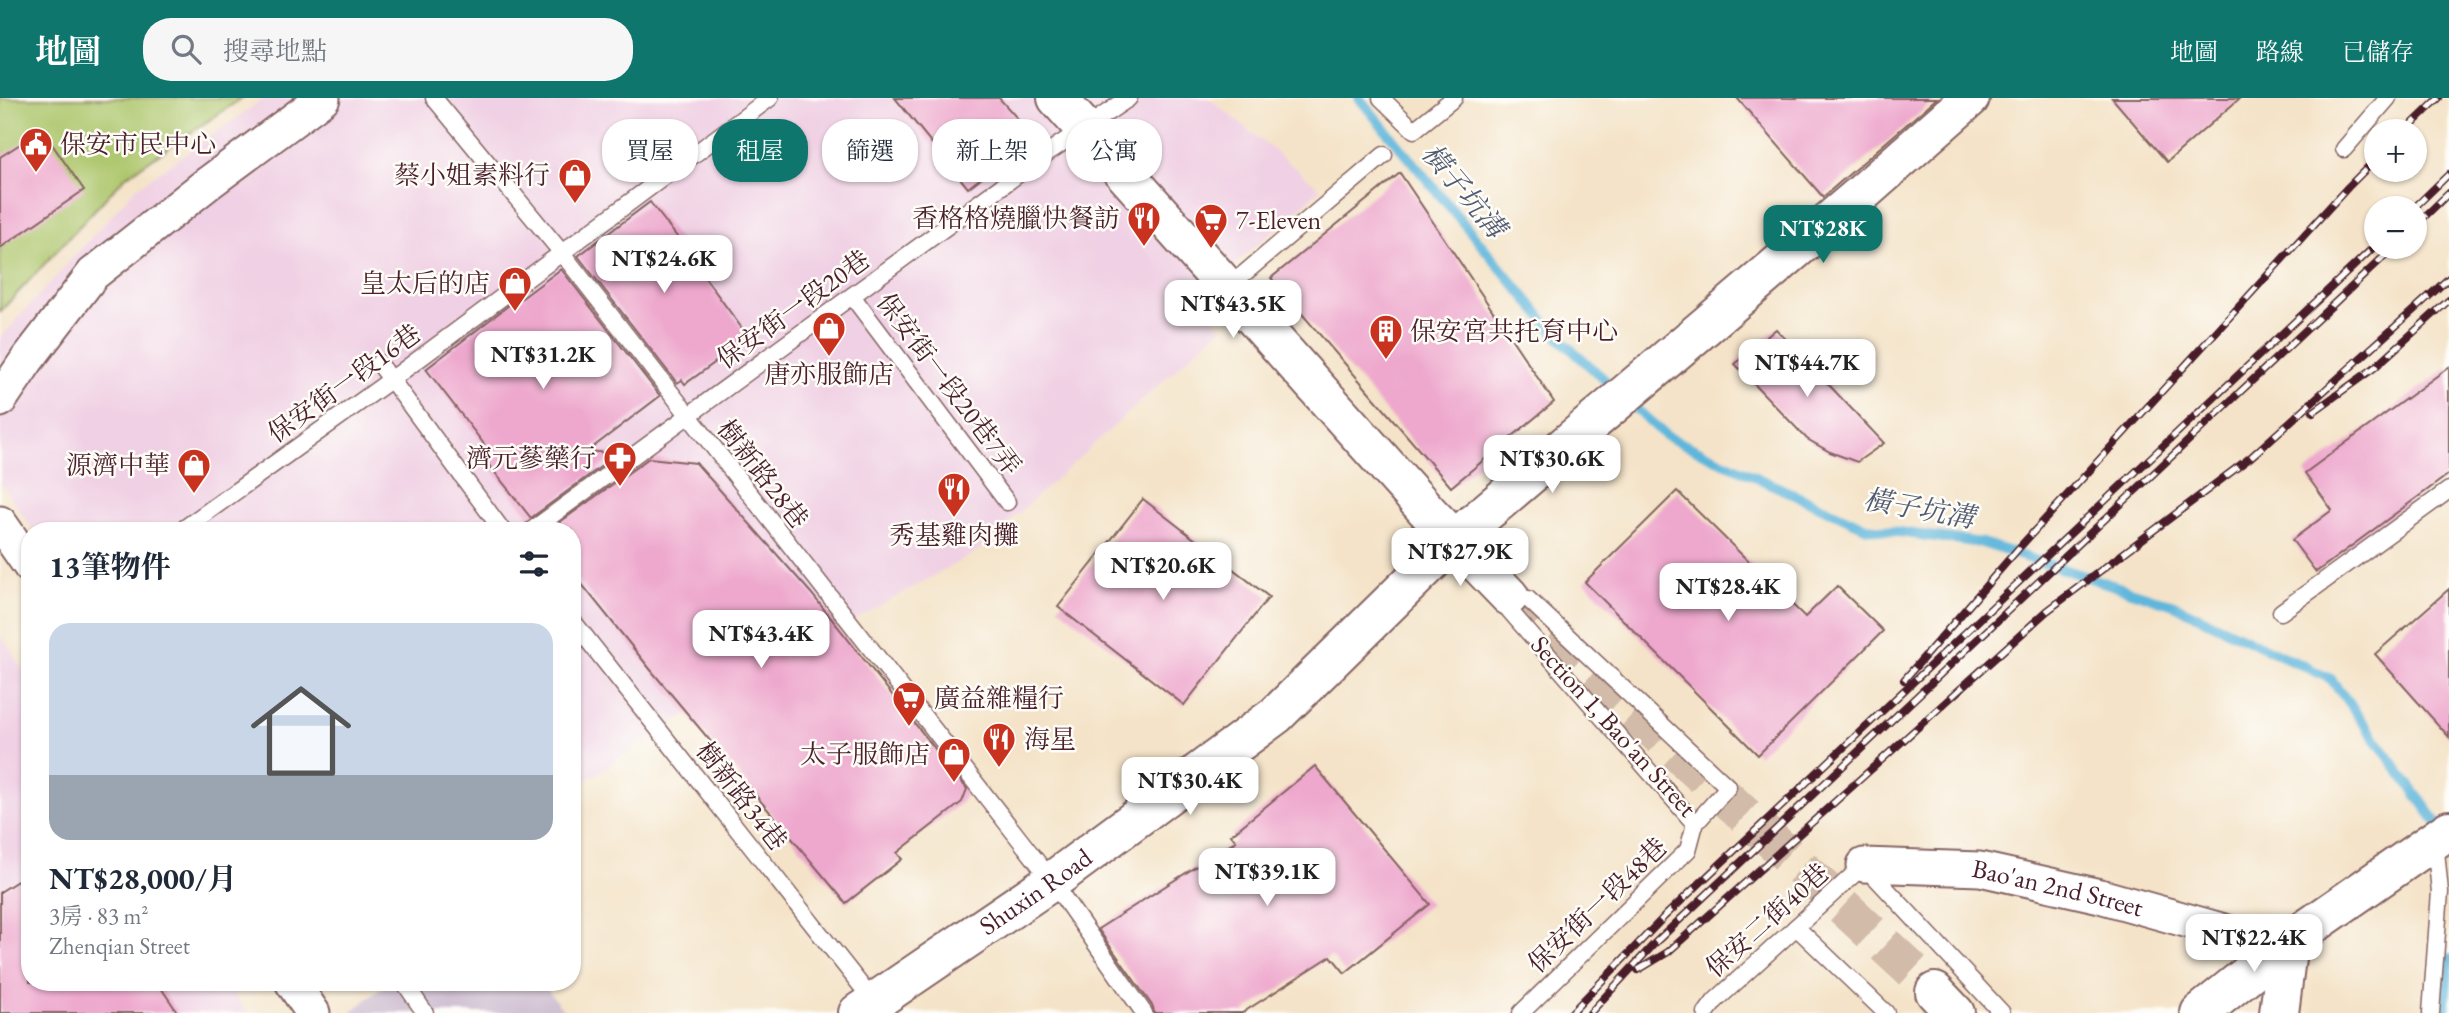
<!DOCTYPE html>
<html lang="zh-TW">
<meta charset="utf-8">
<style>
:root{--surface:#fff;--page:#f6f6f7;--text:#1f2937;--muted:#747a83;--accent:#0f766e}
body{margin:0;font-family:"EB Garamond","Noto Serif TC",serif;background:var(--page);color:var(--text);height:100vh;display:flex;flex-direction:column;font-size:26px;white-space:nowrap}
*{box-sizing:border-box;margin:0}
p{font-size:23px;color:var(--muted)}
.icon{flex:none;width:38px;height:38px;fill:none;stroke:currentColor;stroke-width:2;stroke-linecap:round;stroke-linejoin:round}
.map{position:relative;flex:1;overflow:hidden}
.drawer{position:absolute;left:21px;top:424px;width:560px;height:469px;display:flex;flex-direction:column;background:var(--surface);border-radius:28px;box-shadow:0 2px 5px #0004}
.drawer>*{flex:none}
.top-card{position:absolute;left:602px;top:21px;width:665px;height:63px;display:flex;gap:14px}
.tools{position:absolute;left:2364px;top:21px;display:grid;gap:14px}
.tools a{display:grid;place-items:center;width:63px;height:63px;border-radius:50%;background:var(--surface);box-shadow:0 2px 5px #0004;font-size:35px}
.price{position:absolute;translate:-50% -60px;padding:0 16px;border-radius:14px;background:#fff;color:#222;font-size:23px;line-height:46px;filter:drop-shadow(0 2px 4px #0008)}
.price::after{content:'';position:absolute;left:50%;top:42px;width:21px;height:16px;margin-left:-10px;background:inherit;clip-path:polygon(0 0,100% 0,50% 100%)}
.price.selected{background:var(--accent);color:#fff}
ul{padding:0;list-style:none}
li{display:grid;align-content:center;gap:14px;height:371px;padding:0 28px}
li span{display:grid;place-items:center;height:217px;border-radius:21px;color:#555}
li>.icon{margin-inline-start:auto}
span .icon{width:126px;height:126px;fill:#fffc;stroke-width:1}
li b{font-size:30px}
h2{display:flex;justify-content:space-between;align-items:center;height:84px;padding:0 28px;font-size:30px}
.chip{padding:0 24px;border-radius:28px;background:var(--surface);box-shadow:0 2px 5px #0004;font-size:24px;line-height:63px}
.chip.selected{background:var(--accent);color:#fff}
header{display:flex;align-items:center;gap:42px;box-sizing:border-box;height:98px;padding:0 35px;background:var(--accent);color:#fff}
header strong{font-size:33px}
nav{display:flex;gap:38px;margin-inline-start:auto;font-size:24px}
.search{width:490px;height:63px;background:var(--page);display:flex;align-items:center;gap:18px;box-sizing:border-box;padding:0 24px;border-radius:28px;color:var(--muted);font-size:26px}
.map>svg:first-child{display:block}
</style>
<header>
<strong>地圖</strong>
<div class="search"><svg class="icon" aria-label="search" viewBox="0 0 24 24"><circle cx="10" cy="10" r="6"/><path d="M15 15l6 6"/></svg>搜尋地點</div>
<nav><a>地圖</a><a>路線</a><a>已儲存</a></nav>
</header>
<div class="map">
<svg width="2449" height="915" viewBox="0 0 2449 915">
<rect width="100%" height="100%" fill="#fdfcf7"/>
<filter id="ink" filterUnits="userSpaceOnUse"><feTurbulence type="fractalNoise" baseFrequency=".0143" numOctaves="2"/><feDisplacementMap in="SourceGraphic" scale="14" xChannelSelector="R" yChannelSelector="G"/><feConvolveMatrix kernelMatrix="1 2 1 2 8 2 1 2 1" color-interpolation-filters="sRGB"/></filter>
<filter id="wash" filterUnits="userSpaceOnUse"><feTurbulence type="fractalNoise" baseFrequency=".00686" numOctaves="4" result="noise"/><feDisplacementMap in="SourceGraphic" scale="28" xChannelSelector="R" yChannelSelector="G"/><feGaussianBlur stdDeviation="1.57" result="paint"/><feColorMatrix in="noise" values="0 0 0 0 0 0 0 0 0 0 0 0 0 0 0 0 0 1.4 0 .05"/><feComposite in="paint" operator="in"/></filter>
<g filter="url(#wash)">
<rect width="100%" height="100%" fill="#f4e3c8"/>
<g fill="#f0d0e4">
<polygon points="265,0 1045,0 1067,22 1100,0 1209,0 1321,91 1195,201 1222,229 976,454 675,623 572,692 572,432 33,432 0,384 0,240 135,91"/>
<polygon points="0,536 30,582 30,884 226,884 247,915 0,915"/>
</g>
<polygon fill="#cebed1" points="389,884 542,884 565,915 353,915 352,913"/>
<polygon fill="#adc66c" stroke="#7c724c" stroke-width="2" points="0,0 242,0 125,79 0,214"/>
<g fill="none" stroke-linecap="round" stroke-linejoin="round">
<g stroke="#5fb6db" stroke-width="10">
<polyline points="1359,0 1559,240 1666,338 1867,430 1982,445 2174,507 2331,581 2441,730"/>
<polyline points="2444,915 2449,861"/>
</g>
</g>
<g id="blocks">
<g fill="#eea8cd">
<polygon points="895,0 999,0 1017,20 1028,43 968,90"/>
<polygon points="1737,0 1937,0 1823,99"/>
<polygon points="2112,0 2240,0 2167,64"/>
<polygon points="42,32 84,92 0,150 0,59"/>
<polygon points="1400,75 1554,304 1451,389 1271,180"/>
<polygon points="650,104 695,162 693,163 749,240 685,286 682,282 677,285 578,158"/>
<polygon points="561,171 660,298 588,353 618,356 531,420 477,352 484,346 426,271 517,201 518,203"/>
<polygon points="1776,231 1884,345 1857,364 1830,354 1807,341 1735,266"/>
<polygon points="2449,269 2449,376 2316,474 2292,442 2332,412 2305,375"/>
<polygon points="649,360 696,365 811,495 967,691 962,704 897,755 902,761 846,805 650,571 572,474 572,432 549,432"/>
<polygon points="1677,393 1805,519 1837,488 1883,533 1758,657 1585,484"/>
<polygon points="1143,401 1269,499 1184,607 1058,509"/>
<polygon points="2449,491 2449,639 2375,556"/>
<polygon points="1315,668 1430,806 1345,875 1331,858 1242,915 1154,915 1153,909 1098,831 1236,743 1231,737"/>
<polygon points="30,775 30,884 157,884 178,915 0,915 0,794"/>
</g>
</g>
</g>
<g filter="url(#ink)">
<use href="#blocks" fill-opacity="0" stroke="#866462" stroke-width="2"/>
<g fill="none" stroke-linecap="round" stroke-linejoin="round">
<polyline stroke="#d2bca9" stroke-width="38" stroke-dasharray="38 19" stroke-linecap="butt" points="1509,498 1935,894"/>
<defs>
<g id="lane">
<polyline points="434,0 562,155 1052,783 1144,915"/>
<polyline points="1381,0 1414,32 1454,0"/>
<polyline points="2344,51 2388,0"/>
<polyline points="1227,190 1384,57"/>
<polyline points="852,198 1007,404"/>
<polyline points="379,265 502,432"/>
<polyline points="182,432 392,281 770,0"/>
<polyline points="532,432 1047,55 1129,0"/>
<polygon points="1509,498 1528,501 1728,689 1695,726 1509,512"/>
<polyline points="2281,514 2449,392"/>
<polyline points="572,522 874,904"/>
<polyline points="1796,829 1886,915"/>
<polyline points="404,884 425,915"/>
<polyline points="1521,915 1688,752 1695,726"/>
<polyline points="1706,915 1715,903 1864,767 2002,915"/>
<polyline points="2431,915 2440,794 2435,743"/>
</g>
<g id="street">
<polyline points="0,302 27,262 93,176 207,86 323,0"/>
<polyline points="0,425 30,468"/>
<path id="s1" d="M1864,767l116,4 120,27 135,38 53,8"/>
<polyline points="292,884 313,915"/>
</g>
<g id="secondary">
<polyline points="1057,0 1429,415 1509,498"/>
<polyline points="1935,894 1955,915"/>
<path id="s2" d="M858,915l194,-132 224,-166 179,-176 405,-344 110,-97"/>
<polyline points="2200,915 2288,844 2449,732"/>
<polyline points="2279,915 2288,844"/>
</g>
</defs>
<use href="#lane" stroke="#866462" stroke-width="19"/>
<use href="#street" stroke="#866462" stroke-width="37"/>
<use href="#secondary" stroke="#866462" stroke-width="42"/>
<use href="#lane" stroke="#fff" stroke-width="16"/>
<use href="#street" stroke="#fff" stroke-width="33"/>
<use href="#secondary" stroke="#fff" stroke-width="38"/>
<defs>
<g id="rail">
<polyline points="2405,33 2439,0"/>
<polyline points="2414,110 2449,76"/>
<polyline points="2415,128 2449,95"/>
<polyline points="2313,314 2374,270 2449,202"/>
<polyline points="1904,582 2018,451 2348,89 2376,61"/>
<polyline points="1638,872 1668,854 2047,513 2251,359 2449,180"/>
<polyline points="1571,915 1664,819 2376,147"/>
<polyline points="1590,915 1655,845 2394,149"/>
</g>
</defs>
<use href="#rail" stroke="#4a1f2b" stroke-width="8"/>
<use href="#rail" stroke="#fdfcf7" stroke-width="5" stroke-dasharray="16" stroke-linecap="butt"/>
</g>
</g>
<defs>
<symbol id="civic-pin" viewBox="-11 -11 22 30"><path d="M0 17L-7.5 6A9.5 9.5 0 1 1 7.5 6Z" fill="#c8321e" stroke="#fdfcf7"/><path d="M-.6-6.5H3V-4.5H.6V-3L4-1V1h2V6H-6V1h2V-1L-.6-3ZM-1.2 2.5V6h2.4V2.5Z" fill="#fff"/></symbol>
<symbol id="shop-pin" viewBox="-11 -11 22 30"><path d="M0 17L-7.5 6A9.5 9.5 0 1 1 7.5 6Z" fill="#c8321e" stroke="#fdfcf7"/><path d="M-5-2.5h2.3a2.7 3.5 0 0 1 5.4 0H5L5.5 6h-11ZM-1.5-2.5h3a1.5 2.3 0 0 0-3 0Z" fill="#fff"/></symbol>
<symbol id="restaurant-pin" viewBox="-11 -11 22 30"><path d="M0 17L-7.5 6A9.5 9.5 0 1 1 7.5 6Z" fill="#c8321e" stroke="#fdfcf7"/><path d="M-5-6h1v4h1v-4h1v4h1v-4h1v5L-1.5 .5V6h-2V.5L-5-1ZM5-6V6H3V1.5H1.5Q1.5-4 5-6Z" fill="#fff"/></symbol>
<symbol id="supermarket-pin" viewBox="-11 -11 22 30"><path d="M0 17L-7.5 6A9.5 9.5 0 1 1 7.5 6Z" fill="#c8321e" stroke="#fdfcf7"/><path d="M-6-5.5h2.5l.6 2H6L4.5 2H-2.5L-4.4-4H-6ZM-1.5 3.2a1.3 1.3 0 1 0 .1 0ZM3 3.2a1.3 1.3 0 1 0 .1 0Z" fill="#fff"/></symbol>
<symbol id="building-pin" viewBox="-11 -11 22 30"><path d="M0 17L-7.5 6A9.5 9.5 0 1 1 7.5 6Z" fill="#c8321e" stroke="#fdfcf7"/><path d="M-4-6H4V6H1V3H-1V6H-4ZM-2.5-4.3h1.7v1.8h-1.7ZM.8-4.3h1.7v1.8H.8ZM-2.5-1h1.7V.8h-1.7ZM.8-1h1.7V.8H.8Z" fill="#fff"/></symbol>
<symbol id="pharmacy-pin" viewBox="-11 -11 22 30"><path d="M0 17L-7.5 6A9.5 9.5 0 1 1 7.5 6Z" fill="#c8321e" stroke="#fdfcf7"/><path d="M-2-6h4v4h4v4h-4v4h-4v-4h-4v-4h4Z" fill="#fff"/></symbol>
</defs>
<g fill-rule="evenodd">
<use href="#civic-pin" x="17" y="27" width="38" height="52"/>
<use href="#shop-pin" x="556" y="58" width="38" height="52"/>
<use href="#restaurant-pin" x="1125" y="101" width="38" height="52"/>
<use href="#supermarket-pin" x="1192" y="103" width="38" height="52"/>
<use href="#shop-pin" x="496" y="166" width="38" height="52"/>
<use href="#shop-pin" x="810" y="211" width="38" height="52"/>
<use href="#building-pin" x="1367" y="214" width="38" height="52"/>
<use href="#pharmacy-pin" x="601" y="341" width="38" height="52"/>
<use href="#shop-pin" x="175" y="348" width="38" height="52"/>
<use href="#restaurant-pin" x="935" y="372" width="38" height="52"/>
<use href="#supermarket-pin" x="890" y="581" width="38" height="52"/>
<use href="#restaurant-pin" x="980" y="622" width="38" height="52"/>
<use href="#shop-pin" x="935" y="637" width="38" height="52"/>
</g>
<g text-anchor="middle" stroke-width="5" stroke-linejoin="round" paint-order="stroke">
<g font-size="26" fill="#4a1f2b" stroke="#fdfcf7" text-anchor="end">
<text x="60" y="55" text-anchor="start">保安市民中心</text>
<text x="550" y="86">蔡小姐素料行</text>
<text x="1120" y="129">香格格燒臘快餐訪</text>
<text x="1236" y="131" text-anchor="start">7-Eleven</text>
<text x="490" y="194">皇太后的店</text>
<text x="1410" y="242" text-anchor="start">保安宮共托育中心</text>
<text x="829" y="285" text-anchor="middle">唐亦服飾店</text>
<text x="596" y="369">濟元蔘藥行</text>
<text x="170" y="376">源濟中華</text>
<text x="954" y="446" text-anchor="middle">秀基雞肉攤</text>
<text x="934" y="609" text-anchor="start">廣益雜糧行</text>
<text x="1024" y="650" text-anchor="start">海星</text>
<text x="930" y="665">太子服飾店</text>
</g>
<g font-size="26" fill="#4a1f2b" stroke="#fdfcf7">
<text transform="translate(793 211) rotate(-36)" y="9">保安街一段20巷</text>
<text transform="translate(344 285) rotate(-36)" y="9">保安街一段16巷</text>
<text transform="translate(949 286) rotate(53)" y="9">保安街一段20巷7弄</text>
<text transform="translate(763 376) rotate(52)" y="9">樹新路28巷</text>
<text transform="translate(1614 628) rotate(48)" y="9">Section 1, Bao'an Street</text>
<text transform="translate(742 698) rotate(52)" y="9">樹新路34巷</text>
<text dy="9" stroke="none"><textPath href="#s1" startOffset="196">Bao'an 2nd Street</textPath></text>
<text dy="9" stroke="none"><textPath href="#s2" startOffset="215">Shuxin Road</textPath></text>
<text transform="translate(1597 807) rotate(-44)" y="9">保安街一段48巷</text>
<text transform="translate(1767 822) rotate(-42)" y="9">保安二街40巷</text>
</g>
<g font-size="28" font-style="italic" fill="#525b71" stroke="#fdfcf7">
<text transform="translate(1464 92) rotate(50)" y="10">橫子坑溝</text>
<text transform="translate(1919 410) rotate(10)" y="10">橫子坑溝</text>
</g>
</g>
</svg>
<div class="tools">
<a>+</a>
<a>−</a>
</div>
<b class="price selected" style="left:1823px;top:167px">NT$28K</b>
<b class="price" style="left:664px;top:197px">NT$24.6K</b>
<b class="price" style="left:1233px;top:242px">NT$43.5K</b>
<b class="price" style="left:543px;top:293px">NT$31.2K</b>
<b class="price" style="left:1807px;top:301px">NT$44.7K</b>
<b class="price" style="left:1552px;top:397px">NT$30.6K</b>
<b class="price" style="left:1460px;top:490px">NT$27.9K</b>
<b class="price" style="left:1163px;top:504px">NT$20.6K</b>
<b class="price" style="left:1728px;top:525px">NT$28.4K</b>
<b class="price" style="left:761px;top:572px">NT$43.4K</b>
<b class="price" style="left:1190px;top:719px">NT$30.4K</b>
<b class="price" style="left:1267px;top:810px">NT$39.1K</b>
<b class="price" style="left:2254px;top:876px">NT$22.4K</b>
<div class="top-card">
<a class="chip">買屋</a>
<a class="chip selected">租屋</a>
<a class="chip">篩選</a>
<a class="chip">新上架</a>
<a class="chip">公寓</a>
</div>
<section class="drawer">
<h2>13筆物件<svg class="icon" aria-label="filters" viewBox="0 0 24 24"><path d="M4 7h16M4 17h16"/><circle cx="9" cy="7" r="2"/><circle cx="15" cy="17" r="2"/></svg></h2>
<ul>
<li><span style="background:linear-gradient(#c9d6e8 70%,#9aa5b1 0)"><svg class="icon" aria-label="home" viewBox="0 0 24 24"><path d="M3 11l9-7 9 7M6 9v11h12V9"/></svg></span><div><b>NT$28,000/月</b><p>3房 · 83 m²</p><p>Zhenqian Street</p></div></li>
</ul>
</section>
</div>
